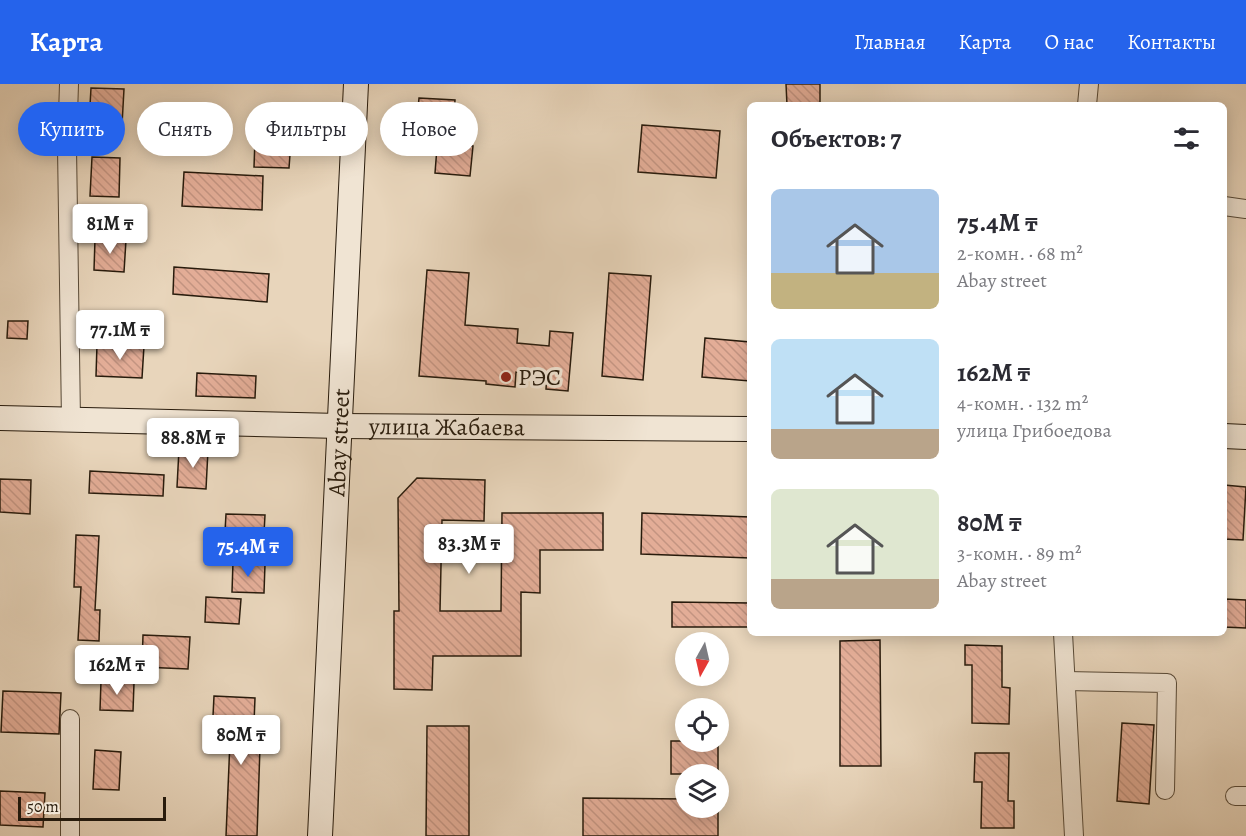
<!DOCTYPE html>
<html lang="ru">
<meta charset="utf-8">
<style>
:root{--surface:#fff;--page:#f7f7f7;--text:#2b2b33;--muted:#7c7c81;--accent:#2563eb}
body{margin:0;font-family:Alegreya,serif;background:var(--page);color:var(--text);height:100vh;display:flex;flex-direction:column;font-size:22px;white-space:nowrap}
*{box-sizing:border-box;margin:0}
p{font-size:20px;color:var(--muted)}
.icon{flex:none;width:33px;height:33px;fill:none;stroke:currentColor;stroke-width:2;stroke-linecap:round;stroke-linejoin:round}
.map{position:relative;flex:1;overflow:hidden}
.panel{position:absolute;left:747px;top:18px;width:480px;height:534px;display:flex;flex-direction:column;background:var(--surface);border-radius:9px;box-shadow:0 3px 15px #0003}
.panel>*{flex:none}
.top-card{position:absolute;left:18px;top:18px;width:570px;height:54px;display:flex;gap:12px}
.needle{width:39px;rotate:188deg}
.controls{position:absolute;left:675px;top:548px;display:grid;gap:12px}
.controls a{display:grid;place-items:center;width:54px;height:54px;border-radius:50%;background:var(--surface);box-shadow:0 3px 15px #0003;font-size:30px}
.scale{position:absolute;left:18px;bottom:15px;width:148px;box-sizing:border-box;padding-left:6px;border:3px solid #281b0c;border-top:0;font-size:16px;line-height:21px;white-space:nowrap;color:#281b0c;-webkit-text-stroke:4px #f0e4d3;paint-order:stroke}
.price{position:absolute;translate:-50% -51px;padding:0 14px;border-radius:6px;background:#fff;color:#222;font-size:20px;line-height:39px;filter:drop-shadow(0 2px 3px #0008)}
.price::after{content:'';position:absolute;left:50%;top:36px;width:18px;height:14px;margin-left:-9px;background:inherit;clip-path:polygon(0 0,100% 0,50% 100%)}
.price.selected{background:var(--accent);color:#fff}
ul{padding:0;list-style:none}
li{display:flex;align-items:center;gap:18px;height:150px;padding:0 24px}
li span{display:grid;place-items:center;flex:none;width:168px;height:120px;border-radius:9px;color:#555}
li>.icon{margin-inline-start:auto}
span .icon{width:72px;height:72px;fill:#fffc;stroke-width:1}
li b{font-size:26px}
h2{display:flex;justify-content:space-between;align-items:center;height:72px;padding:0 24px;font-size:26px}
.tag{padding:0 21px;border-radius:27px;background:var(--surface);box-shadow:0 3px 15px #0003;font-size:21px;line-height:54px}
.tag.selected{background:var(--accent);color:#fff}
header{display:flex;align-items:center;gap:36px;box-sizing:border-box;height:84px;padding:0 30px;background:var(--accent);color:#fff}
header strong{font-size:28px}
nav{display:flex;gap:33px;margin-inline-start:auto;font-size:21px}
.map>svg:first-child{display:block}
</style>
<header>
<strong>Карта</strong>
<nav><a>Главная</a><a>Карта</a><a>О нас</a><a>Контакты</a></nav>
</header>
<div class="map">
<svg width="1246" height="752" viewBox="0 0 1246 752">
<defs>
<pattern id="building-back-hatch" width="6" height="6" patternUnits="userSpaceOnUse" patternTransform="scale(1.5)"><rect width="6" height="6" fill="#e3ad97"/><path d="M-1 5l2 2M0 0l6 6M5-1l2 2" fill="none" stroke="#c39481"/></pattern>
</defs>
<rect width="100%" height="100%" fill="#e8d5bb"/>
<filter id="stains"><feTurbulence type="fractalNoise" baseFrequency=".00333" numOctaves="4"/><feColorMatrix values="0 0 0 0 .2 0 0 0 0 .09 0 0 0 0 .02 0 0 0 .5 -.17"/></filter>
<radialGradient id="worn" r=".72"><stop offset=".6" stop-color="#630" stop-opacity="0"/><stop offset="1" stop-color="#630" stop-opacity=".3"/></radialGradient>
<g fill="url(#building-back-hatch)" stroke="#281b0c" stroke-width="1.5">
<polygon points="786,0 820,0 820,21 787,21"/>
<polygon points="91,4 124,5 122,41 89,39"/>
<polygon points="419,14 455,16 452,60 473,62 470,92 435,89 439,38 417,36"/>
<polygon points="642,41 720,47 716,94 638,88"/>
<polygon points="255,55 291,57 289,84 254,83"/>
<polygon points="92,73 120,74 119,113 90,112"/>
<polygon points="184,88 263,92 262,126 182,122"/>
<polygon points="95,155 126,156 124,188 94,186"/>
<polygon points="174,183 269,190 267,218 173,210"/>
<polygon points="427,186 469,189 465,241 518,245 517,259 549,262 550,247 573,249 568,307 546,305 547,291 516,288 515,303 486,300 486,297 419,292"/>
<polygon points="609,189 651,192 643,296 602,292"/>
<polygon points="8,237 28,237 27,255 7,254"/>
<polygon points="705,254 750,258 750,297 702,293"/>
<polygon points="97,260 144,262 142,294 96,292"/>
<polygon points="197,289 256,292 255,314 196,312"/>
<polygon points="179,365 208,366 206,405 177,403"/>
<polygon points="90,387 164,391 163,412 89,409"/>
<polygon points="417,394 485,396 484,437 442,436 440,527 501,527 502,429 603,429 603,466 540,466 540,509 521,508 521,572 433,572 432,606 394,605 394,527 399,527 398,414"/>
<polygon points="0,395 31,396 30,430 0,428"/>
<polygon points="1224,401 1246,403 1243,456 1224,455"/>
<polygon points="642,429 750,433 750,474 641,470"/>
<polygon points="226,430 265,431 264,449 225,448"/>
<polygon points="76,451 99,452 95,526 100,526 99,557 78,556 81,503 74,503"/>
<polygon points="233,478 265,480 264,509 232,508"/>
<polygon points="206,513 241,515 239,540 205,538"/>
<polygon points="1225,515 1246,516 1246,544 1224,543"/>
<polygon points="672,518 750,519 750,543 672,543"/>
<polygon points="143,551 190,553 188,585 142,583"/>
<polygon points="880,556 881,682 840,682 840,557"/>
<polygon points="965,561 1002,562 1002,603 1010,604 1009,640 972,639 972,581 965,581"/>
<polygon points="101,597 134,599 133,627 100,626"/>
<polygon points="3,607 61,609 59,650 1,648"/>
<polygon points="214,612 255,614 253,663 260,663 257,752 226,752 231,633 213,632"/>
<polygon points="1122,639 1154,641 1149,720 1117,717"/>
<polygon points="427,642 469,642 469,752 426,752"/>
<rect x="671" y="657" width="47" height="33"/>
<polygon points="95,666 121,668 119,706 93,705"/>
<polygon points="975,669 1009,669 1008,717 1014,717 1014,744 981,744 982,698 974,698"/>
<polygon points="0,707 45,709 43,743 0,741"/>
<polygon points="583,714 686,715 686,723 718,723 718,752 583,752"/>
</g>
<g fill="none" stroke-linecap="round" stroke-linejoin="round">
<defs>
<g id="street">
<polyline points="69,0 67,63 71,336"/>
<polyline points="1087,21 1089,0"/>
<polyline points="1224,122 1246,125"/>
<polyline points="1063,549 1074,752"/>
<polyline points="1066,597 1167,599 1165,706"/>
<polyline points="1235,712 1246,712"/>
<polyline points="70,752 70,635"/>
</g>
<g id="secondary">
<path id="s1" d="M0,334l340,8 410,3"/>
<polyline points="1224,352 1246,353"/>
<path id="s2" d="M320,752l36,-752"/>
</g>
</defs>
<use href="#street" stroke="#584a38" stroke-width="20"/>
<use href="#secondary" stroke="#281b0c" stroke-width="26"/>
<use href="#street" stroke="#f0e4d3" stroke-width="18"/>
<use href="#secondary" stroke="#f0e4d3" stroke-width="24"/>
</g>
<circle fill="#8f2418" stroke="#f0e4d3" stroke-width="2" cx="506" cy="293" r="6"/>
<g text-anchor="middle" stroke-width="6" stroke-linejoin="round" paint-order="stroke">
<g font-size="24" fill="#281b0c" stroke="#f0e4d3" text-anchor="start">
<text x="518" y="301">РЭС</text>
</g>
<g font-size="24" fill="#281b0c" stroke="#f0e4d3">
<text dy="8" stroke="none"><textPath href="#s1" startOffset="447">улица Жабаева</textPath></text>
<text dy="8" stroke="none"><textPath href="#s2" startOffset="394">Abay street</textPath></text>
</g>
</g>
<rect width="100%" height="100%" filter="url(#stains)"/>
<rect width="100%" height="100%" fill="url(#worn)"/>
</svg>
<div class="controls">
<a><svg class="needle" viewBox="-14 -14 28 28"><path d="M0-13l5 13h-10z" fill="#e53935"/><path d="M0 13l5-13h-10z" fill="#7c7c81"/></svg></a>
<a><svg class="icon" aria-label="locate" viewBox="0 0 24 24"><circle cx="12" cy="12" r="6"/><path d="M12 2v4M12 18v4M2 12h4M18 12h4"/></svg></a>
<a><svg class="icon" aria-label="layers" viewBox="0 0 24 24"><path d="M12 4l9 5-9 5-9-5zM3 14l9 5 9-5"/></svg></a>
</div>
<div class="scale">50 m</div>
<b class="price" style="left:110px;top:171px">81M ₸</b>
<b class="price" style="left:120px;top:277px">77.1M ₸</b>
<b class="price" style="left:193px;top:385px">88.8M ₸</b>
<b class="price" style="left:469px;top:491px">83.3M ₸</b>
<b class="price selected" style="left:248px;top:494px">75.4M ₸</b>
<b class="price" style="left:117px;top:612px">162M ₸</b>
<b class="price" style="left:241px;top:682px">80M ₸</b>
<div class="top-card">
<a class="tag selected">Купить</a>
<a class="tag">Снять</a>
<a class="tag">Фильтры</a>
<a class="tag">Новое</a>
</div>
<section class="panel">
<h2>Объектов: 7<svg class="icon" aria-label="filters" viewBox="0 0 24 24"><path d="M4 7h16M4 17h16"/><circle cx="9" cy="7" r="2"/><circle cx="15" cy="17" r="2"/></svg></h2>
<ul>
<li><span style="background:linear-gradient(#a9c7e8 70%,#c2b280 0)"><svg class="icon" aria-label="home" viewBox="0 0 24 24"><path d="M3 11l9-7 9 7M6 9v11h12V9"/></svg></span><div><b>75.4M ₸</b><p>2-комн. · 68 m²</p><p>Abay street</p></div></li>
<li><span style="background:linear-gradient(#bfe0f5 75%,#b9a48a 0)"><svg class="icon" aria-label="home" viewBox="0 0 24 24"><path d="M3 11l9-7 9 7M6 9v11h12V9"/></svg></span><div><b>162M ₸</b><p>4-комн. · 132 m²</p><p>улица Грибоедова</p></div></li>
<li><span style="background:linear-gradient(#dfe7d0 75%,#b9a48a 0)"><svg class="icon" aria-label="home" viewBox="0 0 24 24"><path d="M3 11l9-7 9 7M6 9v11h12V9"/></svg></span><div><b>80M ₸</b><p>3-комн. · 89 m²</p><p>Abay street</p></div></li>
</ul>
</section>
</div>
